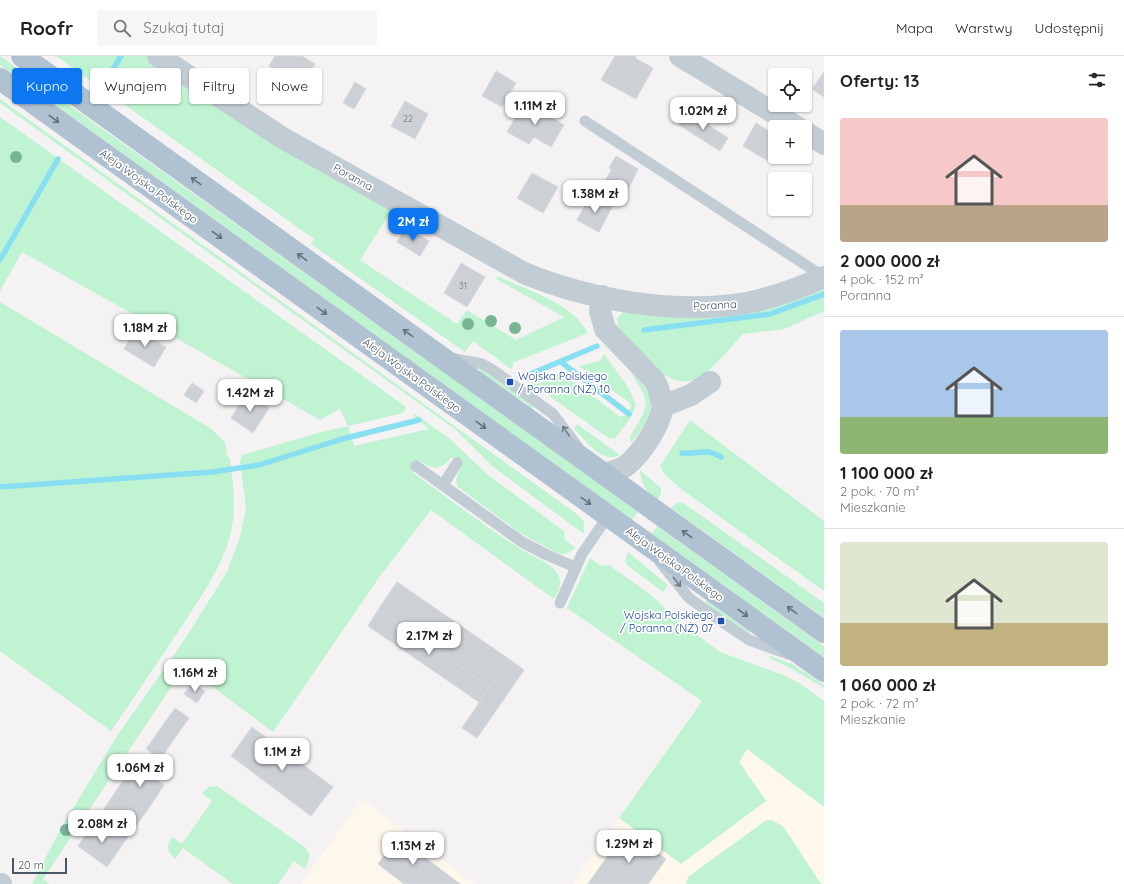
<!DOCTYPE html>
<html lang="pl">
<meta charset="utf-8">
<style>
:root{--surface:#fff;--page:#f6f6f6;--text:#222;--muted:#767676;--line:#e0e0e0;--accent:#0d77f2}
body{margin:0;font-family:Quicksand,sans-serif;background:var(--page);color:var(--text);height:100vh;display:flex;flex-direction:column;font-size:15px;white-space:nowrap}
*{box-sizing:border-box;margin:0}
p{font-size:13px;color:var(--muted)}
.icon{flex:none;width:22px;height:22px;fill:none;stroke:currentColor;stroke-width:2;stroke-linecap:round;stroke-linejoin:round}
.map{position:relative;flex:1;overflow:hidden}
.panel{display:flex;flex-direction:column;background:var(--surface);width:300px}
.panel>*{flex:none}
.banner{position:absolute;left:12px;top:12px;width:380px;height:36px;display:flex;gap:8px}
.fabs{position:absolute;left:768px;top:12px;display:grid;gap:8px}
.fabs a{display:grid;place-items:center;width:44px;height:44px;border-radius:4px;background:var(--surface);box-shadow:0 1px 3px #0004;font-size:20px}
.scale{position:absolute;left:12px;bottom:10px;width:55px;box-sizing:border-box;padding-left:4px;border:2px solid #485661;border-top:0;font-size:11px;line-height:14px;white-space:nowrap;color:#485661;-webkit-text-stroke:3px #fff;paint-order:stroke}
.price{position:absolute;translate:-50% -34px;padding:0 9px;border-radius:8px;background:#fff;color:#222;font-size:13px;line-height:26px;filter:drop-shadow(0 1px 2px #0008)}
.price::after{content:'';position:absolute;left:50%;top:24px;width:12px;height:9px;margin-left:-6px;background:inherit;clip-path:polygon(0 0,100% 0,50% 100%)}
.price.current{background:var(--accent);color:#fff}
ul{padding:0;list-style:none}
li{display:grid;align-content:center;gap:8px;height:212px;padding:0 16px}
li+li{border-top:1px solid var(--line)}
li span{display:grid;place-items:center;height:124px;border-radius:4px;color:#555}
li>.icon{margin-inline-start:auto}
span .icon{width:72px;height:72px;fill:#fffc;stroke-width:1}
li b{font-size:17px}
h2{display:flex;justify-content:space-between;align-items:center;height:48px;padding:0 16px;font-size:17px}
.tag{padding:0 14px;border-radius:4px;background:var(--surface);box-shadow:0 1px 3px #0004;font-size:14px;line-height:36px}
.tag.current{background:var(--accent);color:#fff}
header{display:flex;align-items:center;gap:24px;box-sizing:border-box;height:56px;padding:0 20px;background:var(--surface);border-bottom:1px solid var(--line)}
header strong{font-size:19px}
nav{display:flex;gap:22px;margin-inline-start:auto;font-size:14px}
.search{width:280px;height:36px;background:var(--page);display:flex;align-items:center;gap:10px;box-sizing:border-box;padding:0 14px;border-radius:4px;color:var(--muted);font-size:15px}
main{display:flex;flex:1;min-height:0}
.map>svg:first-child{display:block}
</style>
<header>
<strong>Roofr</strong>
<div class="search"><svg class="icon" aria-label="search" viewBox="0 0 24 24"><circle cx="10" cy="10" r="6"/><path d="M15 15l6 6"/></svg>Szukaj tutaj</div>
<nav><a>Mapa</a><a>Warstwy</a><a>Udostępnij</a></nav>
</header>
<main>
<div class="map">
<svg width="824" height="828" viewBox="0 0 824 828">
<rect width="100%" height="100%" fill="#f4f2f2"/>
<g fill="#fef8ec">
<polygon points="702,644 824,732 824,828 572,828"/>
<polygon points="362,743 474,828 301,828"/>
</g>
<g fill="#bff3d2">
<polygon points="0,0 462,329 638,456 632,464 0,9"/>
<path d="M56,0h92l245,152 -33,52 97,64 10,-14 49,30 48,-23 -68,-38 2,-3c31,16 72,25 90,57l-76,30 2,2 -3,4 -38,-28 -8,11 -154,-108 3,-5z"/>
<polygon points="0,43 578,459 584,466 584,478 492,410 456,374 0,47"/>
<path d="M0,61l406,290 -3,6 -55,13 6,20 75,-17 -16,-13 2,-2 35,25 38,36 76,56 1,9 11,8 -11,6h-6l-39,-21 -63,-47 -1,-7 6,-14 -10,-8c-13,14 -17,13 -33,4l-6,12c37,26 73,55 111,78 11,7 26,11 33,22 6,8 2,18 -3,26l-123,-89 -51,66 -107,156 -88,-66 -142,213 6,5h-17l28,-54 57,-94 66,-94 44,-70 13,-35 6,-29 -6,-47 2,-6 79,-23 27,-6 -8,-17 -20,11 -137,-78 -161,-90 -22,39z"/>
<path d="M824,227v28l-40,18 -41,5c-12,12 -23,27 -36,38 -36,30 -67,-21 -89,-45l-1,-9 8,-8z"/>
<path d="M0,246l210,126 15,14 2,14 3,2c3,26 7,52 0,78 -10,36 -34,68 -54,99 -22,32 -43,64 -65,96l-111,-80z"/>
<polygon points="604,298 628,331 636,349 630,363 615,382 610,383 524,322 525,320 537,328 562,316 620,361 626,359 631,352 630,347 579,310 600,305"/>
<polygon points="480,314 487,316 532,349 533,352 530,353 527,348 485,320 479,315"/>
<path d="M630,315c30,29 26,41 1,72l-1,-6c20,-35 22,-31 0,-66z"/>
<polygon points="690,364 824,465 824,535 681,433 664,418 660,410"/>
<path d="M577,368l43,31c-18,10 -34,-15 -46,-26z"/>
<path d="M640,414l21,18v5l-4,7c-11,-8 -16,-16 -17,-30z"/>
<polygon points="678,446 685,448 824,547 824,562 671,452"/>
<polygon points="657,470 824,590 824,601 652,478"/>
<polygon points="628,496 668,529 663,536 627,509 625,504"/>
<polygon points="590,502 601,510 609,509 651,539 682,568 720,596 783,619 799,627 824,645 824,751 747,693 739,706 766,745 681,808 619,762 702,645 567,552"/>
<polygon points="706,544 746,573 749,573 749,578 705,548"/>
<polygon points="770,600 792,608 824,629 824,632 792,613 769,602"/>
<polygon points="217,730 306,792 310,800 305,813 294,805 278,828 233,828 183,792 175,803 169,796 168,789 172,781 182,788 212,745 202,737 209,731"/>
<polygon points="771,764 783,770 821,828 686,828 688,821 765,765"/>
</g>
<g fill="none" stroke-linecap="round" stroke-linejoin="round">
<g stroke="#89dff2" stroke-width="5.5">
<polyline points="103,29 121,0"/>
<polyline points="0,204 58,103"/>
<polyline points="644,274 770,258 824,238"/>
<polyline points="561,306 629,358"/>
<polyline points="528,319 597,290"/>
<path d="M682,397c18,2 21,-6 39,4"/>
<polyline points="0,431 212,416 259,409 342,383 419,364"/>
</g>
</g>
<g fill="#cdd1d6" stroke="#d5d8dd">
<polygon points="275,0 302,0 315,8 304,26 289,16 286,21 269,10"/>
<polygon points="615,0 636,0 635,2 653,12 636,43 601,24"/>
<polygon points="496,15 516,27 502,51 482,40"/>
<polygon points="824,16 824,41 812,33"/>
<polygon points="355,26 366,33 354,53 343,47"/>
<polygon points="405,45 428,58 415,83 391,70"/>
<polygon points="522,50 530,54 533,50 564,69 551,91 534,81 529,88 507,76"/>
<polygon points="688,55 728,82 720,95 679,69"/>
<polygon points="756,67 775,79 775,101 778,101 773,108 743,90"/>
<polygon points="616,100 638,113 626,138 605,125 612,113 609,112"/>
<polygon points="532,117 558,131 543,157 517,142"/>
<polygon points="590,140 612,151 599,176 577,164"/>
<polygon points="406,171 429,185 420,200 397,186"/>
<polygon points="461,207 485,221 467,251 444,237"/>
<polygon points="136,273 166,291 154,311 124,293"/>
<polygon points="192,327 204,335 196,347 184,339"/>
<polygon points="247,337 269,352 253,377 231,362"/>
<polygon points="397,526 509,603 490,631 378,554"/>
<polygon points="378,554 490,631 479,646 368,570"/>
<polygon points="509,603 524,614 477,682 462,672"/>
<polygon points="192,627 205,635 197,647 184,638"/>
<polygon points="175,652 189,662 160,703 146,693"/>
<polygon points="252,671 333,731 311,760 231,700"/>
<polygon points="135,708 164,729 146,756 116,735"/>
<polygon points="116,735 146,756 125,785 96,765"/>
<polygon points="96,765 125,785 107,811 78,790"/>
<polygon points="625,775 666,803 648,828 588,828"/>
<polygon points="398,781 460,828 404,828 378,808"/>
</g>
<g fill="none" stroke-linecap="round" stroke-linejoin="round">
<g stroke="#c2ccd4" stroke-width="11">
<polyline points="585,65 824,221"/>
<polyline points="450,302 482,308 493,314 553,358 578,391"/>
<polyline points="416,410 522,486 547,499 575,511"/>
<polyline points="443,429 457,407"/>
<polyline points="660,506 689,542 721,565 749,584 788,598"/>
<polyline points="560,547 582,498 608,460"/>
</g>
<g stroke="#c2ccd4" stroke-width="22">
<path d="M158,0l123,81 243,136c65,27 152,42 222,30 27,-5 53,-15 78,-26"/>
<polyline points="680,0 797,71"/>
<polyline points="805,76 824,88"/>
<polyline points="602,240 600,255 605,273 654,324 658,332 663,350"/>
<path d="M604,418c8,-2 17,-4 23,-9 15,-12 33,-40 36,-59l28,-11 19,-13"/>
<polyline points="0,828 1,828"/>
</g>
<g stroke="#b0c2d2" stroke-width="22">
<polyline points="22,0 824,576"/>
<polyline points="0,23 824,615"/>
</g>
</g>
<g fill="#77b594">
<circle cx="16" cy="101" r="6"/>
<circle cx="491" cy="265" r="6"/>
<circle cx="468" cy="268" r="6"/>
<circle cx="515" cy="272" r="6"/>
<circle cx="66" cy="774" r="6"/>
</g>
<defs><path id="oneway-shaft" d="M-6 0H5M1.5-3L5.5 0L1.5 3" fill="none" stroke-width="1.6" stroke-linecap="round" stroke-linejoin="round"/></defs>
<g stroke="#62717d">
<use href="#oneway-shaft" transform="translate(54 63) rotate(36)"/>
<use href="#oneway-shaft" transform="translate(196 125) rotate(-144)"/>
<use href="#oneway-shaft" transform="translate(217 179) rotate(36)"/>
<use href="#oneway-shaft" transform="translate(302 201) rotate(-144)"/>
<use href="#oneway-shaft" transform="translate(322 255) rotate(36)"/>
<use href="#oneway-shaft" transform="translate(408 277) rotate(-144)"/>
<use href="#oneway-shaft" transform="translate(481 369) rotate(36)"/>
<use href="#oneway-shaft" transform="translate(586 445) rotate(36)"/>
<use href="#oneway-shaft" transform="translate(687 478) rotate(-144)"/>
<use href="#oneway-shaft" transform="translate(792 554) rotate(-144)"/>
<use href="#oneway-shaft" transform="translate(743 557) rotate(36)"/>
</g>
<g stroke="#6d7984">
<use href="#oneway-shaft" transform="translate(566 375) rotate(-125)"/>
<use href="#oneway-shaft" transform="translate(677 526) rotate(51)"/>
</g>
<g fill="#1a4fb4" stroke="#fff" stroke-width="1.5">
<rect x="506" y="322" width="8" height="8" rx="2"/>
<rect x="717" y="561" width="8" height="8" rx="2"/>
</g>
<g text-anchor="middle" stroke-width="3.5" stroke-linejoin="round" paint-order="stroke">
<g font-size="9" fill="#69757e">
<text x="408" y="66">22</text>
<text x="463" y="233">31</text>
</g>
<g font-size="11" fill="#485661" stroke="#fff">
<text transform="translate(353 121) rotate(29)" y="4">Poranna</text>
<text transform="translate(149 130) rotate(36)" y="4">Aleja Wojska Polskiego</text>
<text transform="translate(715 249) rotate(-3)" y="4">Poranna</text>
<text transform="translate(412 319) rotate(36)" y="4">Aleja Wojska Polskiego</text>
<text transform="translate(675 508) rotate(36)" y="4">Aleja Wojska Polskiego</text>
</g>
<g font-size="11" fill="#164399" stroke="#fff" text-anchor="start">
<text x="518" y="324">Wojska Polskiego<tspan x="518" dy="13">/ Poranna (NŻ) 10</tspan></text>
<text x="713" y="563" text-anchor="end">Wojska Polskiego<tspan x="713" dy="13">/ Poranna (NŻ) 07</tspan></text>
</g>
</g>
</svg>
<div class="fabs">
<a><svg class="icon" aria-label="locate" viewBox="0 0 24 24"><circle cx="12" cy="12" r="6"/><path d="M12 2v4M12 18v4M2 12h4M18 12h4"/></svg></a>
<a>+</a>
<a>−</a>
</div>
<div class="scale">20 m</div>
<b class="price" style="left:535px;top:70px">1.11M zł</b>
<b class="price" style="left:703px;top:75px">1.02M zł</b>
<b class="price" style="left:595px;top:158px">1.38M zł</b>
<b class="price current" style="left:413px;top:186px">2M zł</b>
<b class="price" style="left:145px;top:292px">1.18M zł</b>
<b class="price" style="left:250px;top:357px">1.42M zł</b>
<b class="price" style="left:429px;top:600px">2.17M zł</b>
<b class="price" style="left:195px;top:637px">1.16M zł</b>
<b class="price" style="left:282px;top:716px">1.1M zł</b>
<b class="price" style="left:140px;top:732px">1.06M zł</b>
<b class="price" style="left:102px;top:788px">2.08M zł</b>
<b class="price" style="left:629px;top:808px">1.29M zł</b>
<b class="price" style="left:413px;top:810px">1.13M zł</b>
<div class="banner">
<a class="tag current">Kupno</a>
<a class="tag">Wynajem</a>
<a class="tag">Filtry</a>
<a class="tag">Nowe</a>
</div>
</div>
<section class="panel">
<h2>Oferty: 13<svg class="icon" aria-label="filters" viewBox="0 0 24 24"><path d="M4 7h16M4 17h16"/><circle cx="9" cy="7" r="2"/><circle cx="15" cy="17" r="2"/></svg></h2>
<ul>
<li><span style="background:linear-gradient(#f6c9c9 70%,#b9a48a 0)"><svg class="icon" aria-label="home" viewBox="0 0 24 24"><path d="M3 11l9-7 9 7M6 9v11h12V9"/></svg></span><div><b>2 000 000 zł</b><p>4 pok. · 152 m²</p><p>Poranna</p></div></li>
<li><span style="background:linear-gradient(#a9c7e8 70%,#8fb573 0)"><svg class="icon" aria-label="home" viewBox="0 0 24 24"><path d="M3 11l9-7 9 7M6 9v11h12V9"/></svg></span><div><b>1 100 000 zł</b><p>2 pok. · 70 m²</p><p>Mieszkanie</p></div></li>
<li><span style="background:linear-gradient(#dfe7d0 65%,#c2b280 0)"><svg class="icon" aria-label="home" viewBox="0 0 24 24"><path d="M3 11l9-7 9 7M6 9v11h12V9"/></svg></span><div><b>1 060 000 zł</b><p>2 pok. · 72 m²</p><p>Mieszkanie</p></div></li>
</ul>
</section>
</main>
